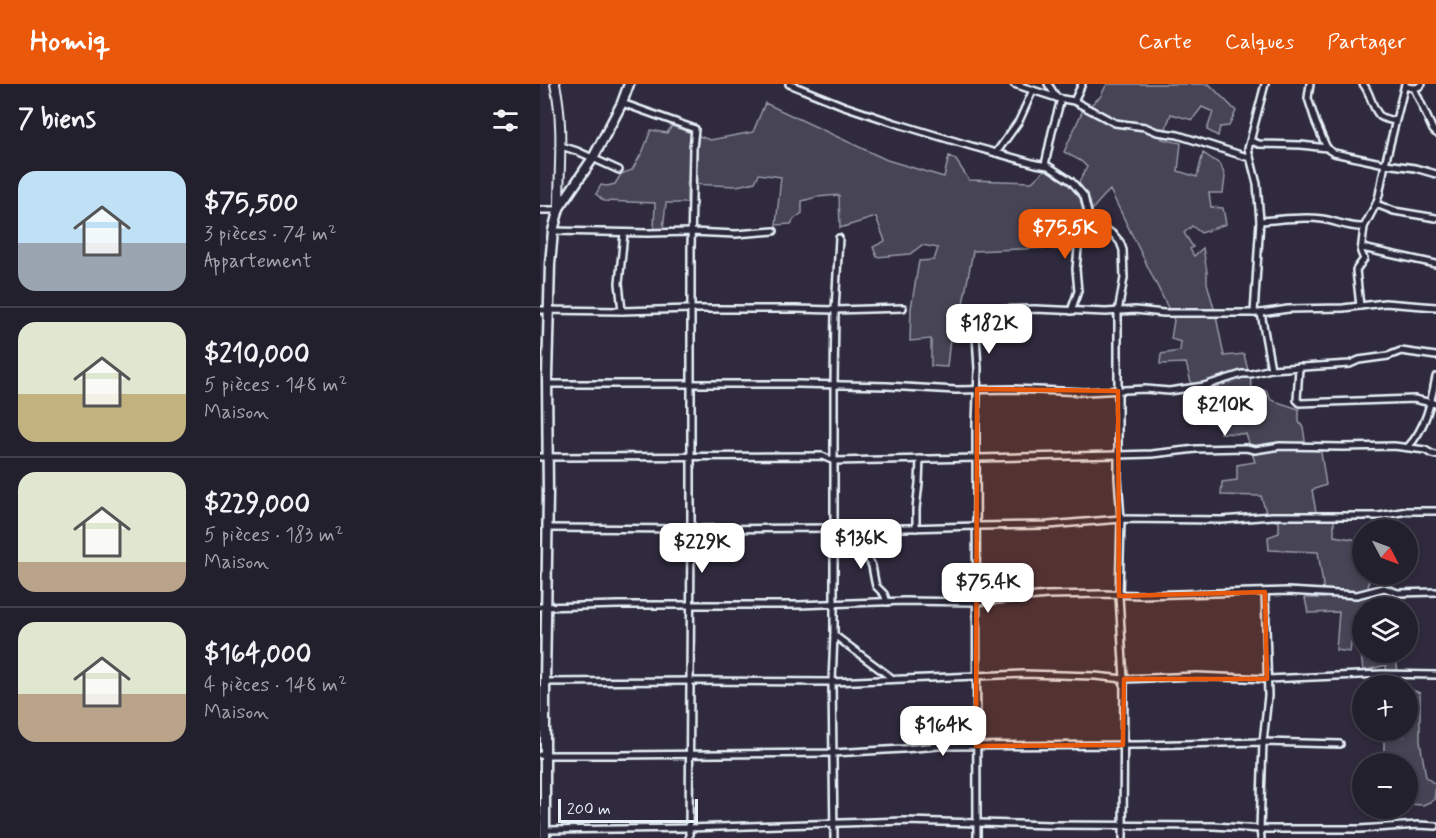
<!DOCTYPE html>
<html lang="fr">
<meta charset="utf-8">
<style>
:root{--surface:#23202e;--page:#2b2836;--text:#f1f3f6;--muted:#a3a3aa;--line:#403e4a;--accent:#ea580c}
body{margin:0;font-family:Mynerve,sans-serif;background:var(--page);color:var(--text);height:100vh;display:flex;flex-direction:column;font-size:22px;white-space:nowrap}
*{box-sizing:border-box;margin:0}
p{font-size:20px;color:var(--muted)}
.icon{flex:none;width:33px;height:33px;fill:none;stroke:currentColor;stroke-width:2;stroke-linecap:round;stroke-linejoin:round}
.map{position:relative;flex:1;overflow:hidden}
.panel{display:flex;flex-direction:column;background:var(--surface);width:540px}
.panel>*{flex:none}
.needle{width:39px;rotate:131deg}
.controls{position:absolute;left:812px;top:435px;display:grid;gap:12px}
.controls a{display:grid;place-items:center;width:66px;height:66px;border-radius:50%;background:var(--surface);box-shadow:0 3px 9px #0003,0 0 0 2px var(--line);font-size:30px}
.scale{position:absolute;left:18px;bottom:15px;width:140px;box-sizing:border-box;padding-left:6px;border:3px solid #e8f1f8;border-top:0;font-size:16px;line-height:21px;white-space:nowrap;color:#e8f1f8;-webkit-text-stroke:4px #2f2a3d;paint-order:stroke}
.price{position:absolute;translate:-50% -51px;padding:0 14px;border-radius:12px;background:#fff;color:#222;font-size:20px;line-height:39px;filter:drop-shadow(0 2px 3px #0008)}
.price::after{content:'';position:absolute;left:50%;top:36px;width:18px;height:14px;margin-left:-9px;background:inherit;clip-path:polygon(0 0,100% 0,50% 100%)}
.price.on{background:var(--accent);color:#fff}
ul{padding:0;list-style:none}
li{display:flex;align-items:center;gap:18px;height:150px;padding:0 18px}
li+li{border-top:2px solid var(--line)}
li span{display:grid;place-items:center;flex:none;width:168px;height:120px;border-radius:18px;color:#555}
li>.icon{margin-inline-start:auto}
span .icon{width:72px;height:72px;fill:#fffc;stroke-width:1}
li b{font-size:26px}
h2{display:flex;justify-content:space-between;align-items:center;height:72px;padding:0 18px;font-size:26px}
header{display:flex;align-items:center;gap:36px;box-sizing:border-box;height:84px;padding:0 30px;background:var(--accent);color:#fff}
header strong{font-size:28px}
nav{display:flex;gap:33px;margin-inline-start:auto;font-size:21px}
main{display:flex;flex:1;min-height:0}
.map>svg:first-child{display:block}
</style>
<header>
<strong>Homiq</strong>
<nav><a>Carte</a><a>Calques</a><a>Partager</a></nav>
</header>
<main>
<section class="panel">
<h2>7 biens<svg class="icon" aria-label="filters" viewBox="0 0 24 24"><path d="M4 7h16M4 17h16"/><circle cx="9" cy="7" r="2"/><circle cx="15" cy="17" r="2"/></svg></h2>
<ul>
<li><span style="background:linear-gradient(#bfe0f5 60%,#9aa5b1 0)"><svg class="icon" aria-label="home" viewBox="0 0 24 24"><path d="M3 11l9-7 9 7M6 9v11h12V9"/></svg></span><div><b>$75,500</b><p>3 pièces · 74 m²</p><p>Appartement</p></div></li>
<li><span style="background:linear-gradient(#dfe7d0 60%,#c2b280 0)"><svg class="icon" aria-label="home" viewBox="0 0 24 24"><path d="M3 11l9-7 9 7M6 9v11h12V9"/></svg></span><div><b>$210,000</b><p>5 pièces · 148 m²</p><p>Maison</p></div></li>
<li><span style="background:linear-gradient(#dfe7d0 75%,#b9a48a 0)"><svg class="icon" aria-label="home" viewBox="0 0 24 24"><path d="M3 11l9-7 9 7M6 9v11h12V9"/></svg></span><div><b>$229,000</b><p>5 pièces · 183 m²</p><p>Maison</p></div></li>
<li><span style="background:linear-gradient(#dfe7d0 60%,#b9a48a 0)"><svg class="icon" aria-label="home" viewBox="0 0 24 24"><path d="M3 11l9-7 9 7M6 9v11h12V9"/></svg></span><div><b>$164,000</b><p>4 pièces · 148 m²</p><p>Maison</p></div></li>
</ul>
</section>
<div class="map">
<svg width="896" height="754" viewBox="0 0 896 754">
<rect width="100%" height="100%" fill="#2f2a3d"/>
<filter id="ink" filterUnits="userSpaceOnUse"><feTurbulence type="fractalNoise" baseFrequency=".0167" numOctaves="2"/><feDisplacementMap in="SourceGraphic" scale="12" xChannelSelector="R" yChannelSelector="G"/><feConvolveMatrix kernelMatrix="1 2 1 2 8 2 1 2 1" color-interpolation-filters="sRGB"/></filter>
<g filter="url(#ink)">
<g fill="#464455" stroke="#979aa6" stroke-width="1.5">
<path d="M567,0h102l27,27 -7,15 -9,1 -2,9 -11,-6 6,-18 -11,-5 -10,13 -21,-6 -9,25 19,4 -3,28 19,6 6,-24 18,12 4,12 -2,16h-14l2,14 12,1 3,16 -25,9 -9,-7 -8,7 9,14 -3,2 4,7 9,-8 4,24v11l9,33 8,40 20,-2 9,37 13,-1 5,10 28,9v13l4,5 3,20 15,5 5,33 -14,5 4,22 18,2v22l24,4 4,17v17l7,1 -1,18 18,2 2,12 -26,1v22l-9,1 -3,21 -14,-2 3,-38 -31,1 -3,-15h20l-7,-46 -49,-2 -1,-13 11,-4v-11l-11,-3 -7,-23 -40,-1 1,-13 15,-2v-15l18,-3 -9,-28 -26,-1 1,-10 -14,-1 -7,-34 -8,-2 -6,-23 -26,1 1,-10 19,-3 1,-9 -10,-3 3,-19 -64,-130c-19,18 -31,36 -38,61l-26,-3 -73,3 -10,53 -2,20 -10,5 -4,38 -16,-1v-27l-21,2 1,-33 8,-47 15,-1 4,-12 -16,-3 -12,9 -33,3 -4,-10 12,-6 -9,-24 -36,11 -1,-33 -22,2 -15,4v12l-8,6 -3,5 -15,1 5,-48 -22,-3 -4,8 -18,4 -50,-2v19h-21l-3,26h-9l1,-26 -51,-2 -8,-7 5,-9 6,1 8,-2 6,-10 11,-4 11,-19 8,-21 16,3 5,-7 38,14 43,-8 12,-29 122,57 57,17 5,-21 7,4 13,20 63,2 15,-14 31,16 9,-17 -6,-6 -17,-9 18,-40 18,-15z"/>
<polygon points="821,569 855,569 860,601 862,601 830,601 829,595 847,594 846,581 823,587"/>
<polygon points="867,604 880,609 880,657 886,693 896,701 894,716 883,721 867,720 867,680 844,679 844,655 864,652 862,647 867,646"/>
</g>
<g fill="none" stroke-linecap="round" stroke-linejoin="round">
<defs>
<g id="street">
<polyline points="249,0 304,22 355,39 431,62 496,80 508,82 531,97 544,112 549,133 574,151 580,158 583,166 584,194 578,228 578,394 581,435 579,512 584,595 583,754"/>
<polyline points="474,0 517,14 534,17 575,39 605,43 617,48 638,51 710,74"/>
<polyline points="508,0 517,14"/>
<polyline points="770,0 768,14 776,39 786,62 789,66 794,69 845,80 875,84 896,90"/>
<path d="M823,0c8,9 8,23 17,32 4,3 10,4 15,5"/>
<path d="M865,2c7,2 11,4 17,-2"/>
<polyline points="874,4 893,46 896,49"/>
<polyline points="534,17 542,0"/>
<polyline points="82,19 155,45 153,64 151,164 151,445 149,754"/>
<polyline points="711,57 719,60 761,61 787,64"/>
<polyline points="21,62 37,67 79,86"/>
<polyline points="456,69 479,37 493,6"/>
<polyline points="505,81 512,48 521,15"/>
<polyline points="836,120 854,127 896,134"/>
<polyline points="0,126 18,126"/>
<path d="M720,137c20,-1 42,-5 62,-2 14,2 27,9 42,8"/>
<polyline points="13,147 108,149 151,148 196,150 234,147"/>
<polyline points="822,164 896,180"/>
<polyline points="820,222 816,186 824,175 821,168 824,143 836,120 839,111 845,80 865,0"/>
<polyline points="0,226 82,227 151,225 256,225 295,226 363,224"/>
<polyline points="82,227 79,199 84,149"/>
<polyline points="531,227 538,207 536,185 538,165 551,134"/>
<polyline points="714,229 720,137 717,100 708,65 725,0"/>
<polyline points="721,229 731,285"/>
<polyline points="759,283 757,316 760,319 874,315 896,320"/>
<polyline points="7,300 258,300 347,302 416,306 473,305 545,308 605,305 629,307 664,302 702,290 711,290 731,285 810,280 819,276 848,272 861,267 896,272"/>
<path d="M868,363c18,-19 23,-45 28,-70"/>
<polyline points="0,373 282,372 294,377 578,371 612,370 656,365 706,364 715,366 740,362 802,363 854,362 885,366 892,370 896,371"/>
<polyline points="8,444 151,445 294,444 367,444 437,442 508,441 581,435 682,436 732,432 839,432 867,427 896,427"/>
<polyline points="320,444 325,460 325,468 332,482 335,498 336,502 344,510 347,518"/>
<polyline points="376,444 376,425 379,399 380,375"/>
<polyline points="0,523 79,521 258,521 364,517 437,518 507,511 562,510 600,511 747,507 817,511 844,504 858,509 896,508"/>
<polyline points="294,551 353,595"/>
<polyline points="5,598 151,597 292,598 484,590 555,592 584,595 657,592 727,595 842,590 896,591"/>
<polyline points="0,671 79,671 293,669 363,665 398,662 600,661 723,658 800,660"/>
<polyline points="5,746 149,744 365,737 511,741 674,742 720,745 820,745 878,741 896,742"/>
<polyline points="294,754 292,598 294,551 294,301 295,226 299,154"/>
<polyline points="437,754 436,339 438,285 435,234 438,226 495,225 566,228 595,226 624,229 721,229 748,225 803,224 845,219 896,223"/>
<polyline points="721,754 720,745 723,658 728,612 725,508"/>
</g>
<path id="secondary" d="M15,0c9,41 4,82 4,124"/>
<polyline id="primary" points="5,754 5,598 8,410 7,292 10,180 13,147 19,124 53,74 82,19 89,0"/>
</defs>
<use href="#street" stroke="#e8f1f8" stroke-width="10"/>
<use href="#secondary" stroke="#e8f1f8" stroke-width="12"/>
<use href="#primary" stroke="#e8f1f8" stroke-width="13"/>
<use href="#street" stroke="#2f2a3d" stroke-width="5"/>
<use href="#secondary" stroke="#2f2a3d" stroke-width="8"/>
<use href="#primary" stroke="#2f2a3d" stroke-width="8"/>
</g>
</g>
<path fill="#e8590c" fill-opacity="0.2" stroke="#e8590c" stroke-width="4.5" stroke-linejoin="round" d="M437,305l141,2 1,205 146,-4 2,87h-143l-1,66 -147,1z"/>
</svg>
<div class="controls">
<a><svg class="needle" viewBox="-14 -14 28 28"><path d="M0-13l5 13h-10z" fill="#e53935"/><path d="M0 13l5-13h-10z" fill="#a3a3aa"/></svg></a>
<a><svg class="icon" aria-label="layers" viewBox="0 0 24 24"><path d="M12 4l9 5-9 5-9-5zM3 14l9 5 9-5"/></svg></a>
<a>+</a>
<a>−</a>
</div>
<div class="scale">200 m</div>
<b class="price on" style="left:525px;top:176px">$75.5K</b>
<b class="price" style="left:449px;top:271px">$182K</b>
<b class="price" style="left:685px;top:353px">$210K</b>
<b class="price" style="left:321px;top:486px">$136K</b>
<b class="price" style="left:162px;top:490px">$229K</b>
<b class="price" style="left:448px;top:530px">$75.4K</b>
<b class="price" style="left:403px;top:673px">$164K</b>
</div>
</main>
